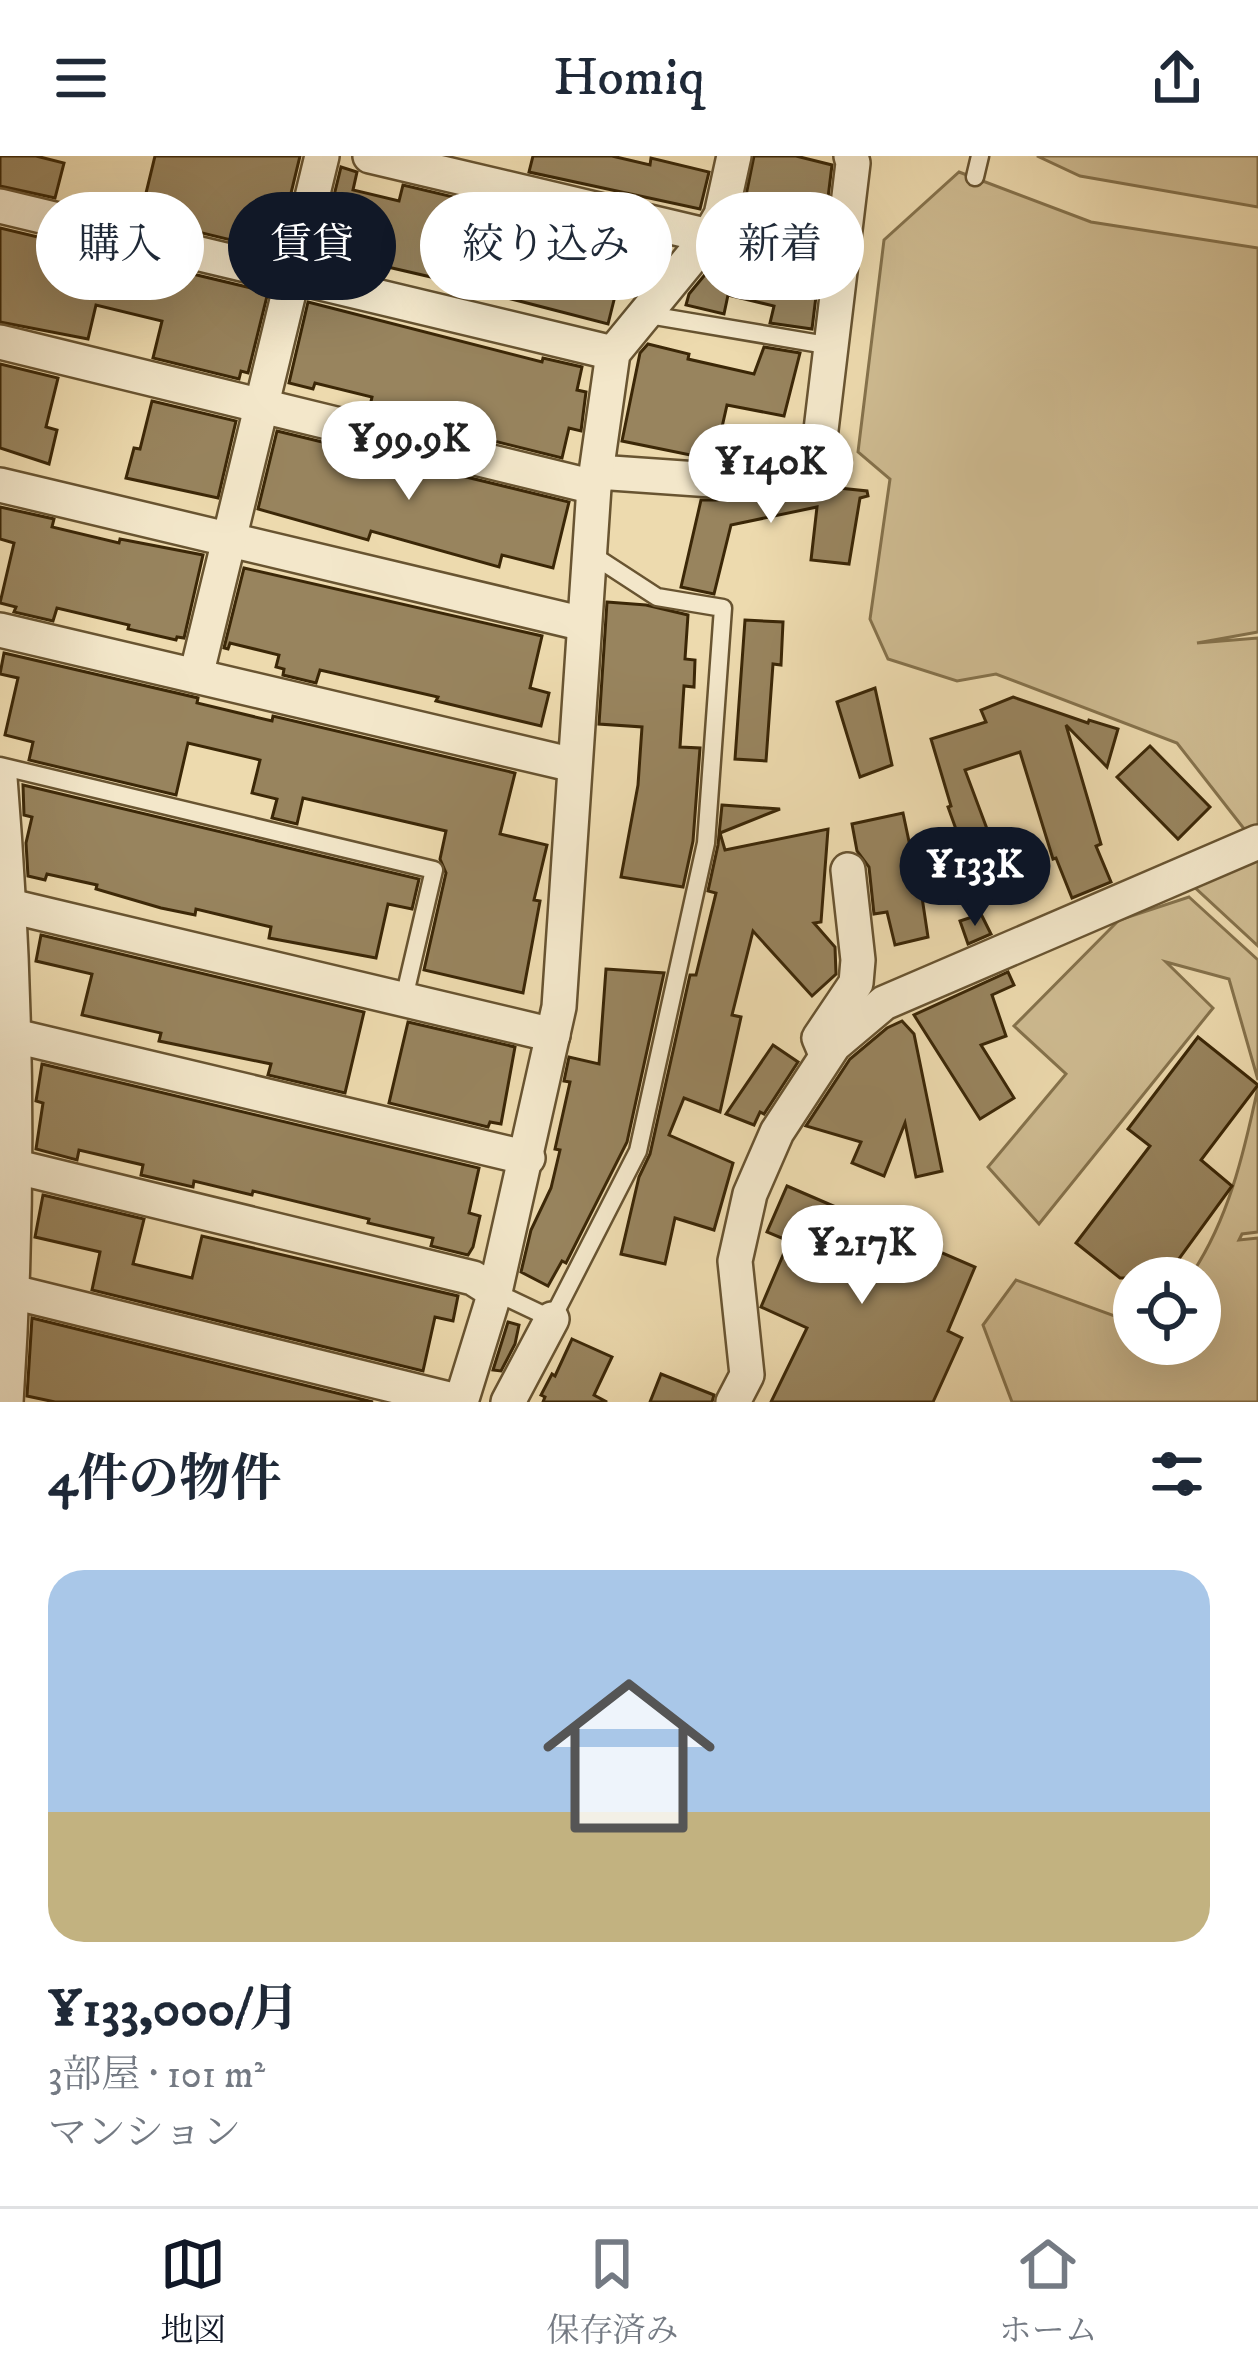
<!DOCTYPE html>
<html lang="ja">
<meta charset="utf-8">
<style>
:root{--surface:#fff;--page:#f6f6f7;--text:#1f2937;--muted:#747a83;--line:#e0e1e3;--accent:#111827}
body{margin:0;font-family:"IM FELL DW Pica","Noto Serif JP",serif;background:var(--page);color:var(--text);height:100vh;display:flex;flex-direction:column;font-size:45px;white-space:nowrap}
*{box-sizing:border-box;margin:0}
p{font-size:39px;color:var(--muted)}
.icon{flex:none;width:66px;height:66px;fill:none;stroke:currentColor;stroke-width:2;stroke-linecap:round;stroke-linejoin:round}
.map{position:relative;height:1246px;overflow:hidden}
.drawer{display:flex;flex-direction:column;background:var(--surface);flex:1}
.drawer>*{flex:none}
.guide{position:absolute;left:36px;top:36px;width:1188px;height:108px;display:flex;gap:24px}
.tools{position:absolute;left:1113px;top:1101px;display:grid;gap:24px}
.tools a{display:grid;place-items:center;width:108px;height:108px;border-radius:50%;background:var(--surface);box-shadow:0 12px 48px #0002;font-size:60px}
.price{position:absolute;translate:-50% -102px;padding:0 27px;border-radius:42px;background:#fff;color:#222;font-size:39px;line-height:78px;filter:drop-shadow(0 3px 6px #0008)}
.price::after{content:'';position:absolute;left:50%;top:72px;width:36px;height:27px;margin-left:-18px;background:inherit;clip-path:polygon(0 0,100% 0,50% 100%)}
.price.active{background:var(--accent);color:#fff}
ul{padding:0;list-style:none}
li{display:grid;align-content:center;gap:24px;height:636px;padding:0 48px}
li+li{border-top:3px solid var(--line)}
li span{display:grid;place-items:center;height:372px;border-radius:36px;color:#555}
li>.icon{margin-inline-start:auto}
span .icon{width:216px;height:216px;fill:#fffc;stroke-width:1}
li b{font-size:51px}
h2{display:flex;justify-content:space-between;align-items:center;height:144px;padding:0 48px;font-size:51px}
.tag{padding:0 42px;border-radius:54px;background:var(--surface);box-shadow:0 12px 48px #0002;font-size:42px;line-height:108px}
.tag.active{background:var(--accent);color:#fff}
header{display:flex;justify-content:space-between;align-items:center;height:156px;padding:0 48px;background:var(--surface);font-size:54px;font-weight:600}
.menu{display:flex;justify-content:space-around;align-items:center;height:168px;border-top:3px solid var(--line);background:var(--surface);font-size:33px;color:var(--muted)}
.menu a{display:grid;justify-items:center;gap:6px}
.menu .active{color:var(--accent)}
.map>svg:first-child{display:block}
</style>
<header><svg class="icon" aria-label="menu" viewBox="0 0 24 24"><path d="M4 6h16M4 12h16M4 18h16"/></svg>Homiq<svg class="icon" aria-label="share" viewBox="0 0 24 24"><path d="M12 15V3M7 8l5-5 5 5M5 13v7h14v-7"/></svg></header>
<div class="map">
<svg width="1258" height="1246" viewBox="0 0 1258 1246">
<rect width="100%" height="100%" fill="#eddaae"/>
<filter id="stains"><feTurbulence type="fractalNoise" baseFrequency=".00167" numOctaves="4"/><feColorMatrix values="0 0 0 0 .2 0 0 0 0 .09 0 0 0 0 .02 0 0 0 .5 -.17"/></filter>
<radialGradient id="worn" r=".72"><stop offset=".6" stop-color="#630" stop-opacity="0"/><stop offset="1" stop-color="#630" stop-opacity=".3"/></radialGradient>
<g fill="#cfbc92" stroke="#85724c" stroke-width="3">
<polygon points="1037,0 1258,0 1258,51 1080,20"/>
<polygon points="959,16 1091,66 1258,92 1258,476 1197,487 1258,482 1258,676 1245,674 1177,587 996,518 957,525 888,503 870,463 890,323 858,296 884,84"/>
<polygon points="1258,703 1258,790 1190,727"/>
<polygon points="1189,741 1258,804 1258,924 1229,823 1166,806 1213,852 1039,1068 988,1011 1066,918 1014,870 1119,764"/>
<path d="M1258,931v145l-16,2 -3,6 19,-2v164h-246l-29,-77 33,-45 118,43v21h66v-66h-11c39,-56 55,-125 69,-191z"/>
</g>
<g fill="#98845e" stroke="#3b2707" stroke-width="3">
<polygon points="0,0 36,0 64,7 55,42 0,30"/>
<polygon points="155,0 300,0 277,95 140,62"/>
<polygon points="533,0 612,0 650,9 651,2 709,16 700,53 529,16"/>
<polygon points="754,0 796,0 832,9 812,173 770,167 774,150 728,139 724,158 686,149 689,138 708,115 717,117 721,98 740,69"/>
<polygon points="341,11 357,16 353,34 399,45 403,29 650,88 642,121 621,116 608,168 492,138 491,142 447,131 448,125 336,99 333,108 318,105"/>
<polygon points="0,72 268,136 248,217 241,215 239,223 153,202 162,165 96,149 88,183 0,166"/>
<polygon points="308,146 542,206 543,202 582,211 577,234 586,236 581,275 569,272 562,302 369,254 372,241 315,227 313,233 289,227"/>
<polygon points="648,188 689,198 688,203 754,218 764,191 800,197 784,260 727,249 715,302 710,303 622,285 640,197"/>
<polygon points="0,208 58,222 46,271 57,274 49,308 0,292"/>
<polygon points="152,245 236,265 218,342 126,322 134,292 140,293"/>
<polygon points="277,275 569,346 553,412 502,399 499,411 371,375 368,384 258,353"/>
<polygon points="791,327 867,335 868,340 860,342 849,408 811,404 817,351 731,369 714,438 681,431 701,344 717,344"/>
<polygon points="0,351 54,363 52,371 119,387 120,383 203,399 184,482 177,481 176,484 128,473 129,469 57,452 53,465 14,456 16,451 0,447 14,387 0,383"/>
<polygon points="244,412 542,480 530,532 549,537 541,570 436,545 438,541 320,514 316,527 283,519 284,513 276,511 279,499 230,487 228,493 224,492"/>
<polygon points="607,446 646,449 688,459 685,503 695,504 694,531 684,530 680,591 700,592 693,685 683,731 621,721 638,629 642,571 599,568"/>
<polygon points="745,464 783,466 781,509 773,508 766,605 735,603"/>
<polygon points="4,497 198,542 197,547 272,565 273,560 515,617 500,678 547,689 534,744 540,745 523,837 424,814 446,717 440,703 446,675 303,642 297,668 272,662 277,643 252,637 260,604 188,587 176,639 29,604 33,586 5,579 18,522 0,518"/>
<polygon points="875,532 892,609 860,621 837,546"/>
<polygon points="1013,541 1088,567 1089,564 1118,573 1107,611 1066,569 1101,688 1096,690 1111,726 1072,742 1056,702 1053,703 1020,596 965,614 999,705 992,708 1006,740 980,751 969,728 975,726 948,651 951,650 931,583 986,566 981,554"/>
<polygon points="1150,590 1210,651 1178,683 1117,621"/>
<polygon points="23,629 419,723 412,753 388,748 376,802 269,782 271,771 196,753 195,759 161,752 96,733 97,729 47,718 45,724 28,720 26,687 32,661 24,659"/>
<polygon points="722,649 780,653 720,677 725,694 828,673 821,766 814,767 835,791 836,818 812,840 753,775 732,859 741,861 720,956 684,942 669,979 733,1007 714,1074 675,1062 665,1108 621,1098 639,1021 650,998 690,819 696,819 716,737 708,735 718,689"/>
<polygon points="903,657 914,709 917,708 928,781 895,789 887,756 874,758 869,711 857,695 852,668"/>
<polygon points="981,758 991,778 968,788 960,765"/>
<polygon points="41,779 364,856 345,937 268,919 271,908 159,885 161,877 82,859 92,818 36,805"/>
<polygon points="606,813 664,817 627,986 566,1107 562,1105 548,1130 521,1116 531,1074 551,1032 560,994 555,993 570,926 564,925 569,901 599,908"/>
<polygon points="1008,816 1014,829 992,839 1006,880 981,889 1014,942 980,963 914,859"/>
<polygon points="902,865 914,878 942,1015 916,1021 905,967 884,1020 852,1007 861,986 806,970 850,903 887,872"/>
<polygon points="408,866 515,891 501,968 490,966 488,971 389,947"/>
<polygon points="1198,881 1258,929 1201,1004 1232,1030 1165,1122 1120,1122 1076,1087 1150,990 1128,973"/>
<polygon points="773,889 798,906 764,958 760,956 754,969 726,958"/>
<polygon points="42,908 479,1012 469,1057 480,1060 473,1091 468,1099 431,1090 433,1082 368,1067 369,1063 253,1035 252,1039 194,1025 193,1031 141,1019 143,1009 79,994 77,1004 36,993 43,947 36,945"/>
<polygon points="787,1030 975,1111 948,1175 962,1182 933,1246 771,1246 807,1172 761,1151 789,1085 767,1076"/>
<polygon points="43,1039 144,1063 133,1108 192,1122 202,1080 458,1140 453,1165 435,1161 423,1215 92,1134 100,1096 35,1081"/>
<polygon points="32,1162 373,1246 55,1246 27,1240"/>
<polygon points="508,1166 519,1169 515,1188 501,1215 493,1214"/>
<polygon points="572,1183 612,1201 594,1239 607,1246 543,1246 545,1241 541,1239 552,1218 555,1220"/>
<polygon points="661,1218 714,1239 712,1246 650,1246"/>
</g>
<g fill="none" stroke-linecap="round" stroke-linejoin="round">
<defs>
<g id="service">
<polyline points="975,21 980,0"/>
<polyline points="643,158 832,190"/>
<polyline points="0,610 434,714 404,842"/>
<polyline points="495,1136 552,1163 638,995 706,687 723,452 657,441 591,398"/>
</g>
<g id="minor">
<polyline points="370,0 709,80"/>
<polyline points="0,50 613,197"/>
<polyline points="0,186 594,331"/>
<polyline points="597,316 712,324 818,299 853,7 851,0"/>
<polyline points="0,329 584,468"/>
<polyline points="0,474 574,609"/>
<polyline points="196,520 322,0"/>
<path d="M0,622c17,209 20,415 6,624"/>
<polyline points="10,750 553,879"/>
<polyline points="15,880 528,1002"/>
<polyline points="825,896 819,882 856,827 858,804 848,714"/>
<polyline points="17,1011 473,1122 495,1136"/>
<polyline points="13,1136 461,1246"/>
<polyline points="461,1246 495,1136 559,851 594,331 613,197 709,80 721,59 734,0"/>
<polyline points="508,1246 552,1163"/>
<polyline points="733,1246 747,1219 735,1105 750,1038 777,976 834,889 884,847 1258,686"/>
</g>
</defs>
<use href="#service" stroke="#685431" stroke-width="21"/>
<use href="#minor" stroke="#685431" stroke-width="38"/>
<use href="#service" stroke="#f3e7ca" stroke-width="16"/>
<use href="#minor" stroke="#f3e7ca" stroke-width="33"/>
</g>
<rect width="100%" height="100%" filter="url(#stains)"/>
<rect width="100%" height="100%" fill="url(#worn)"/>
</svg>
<div class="tools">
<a><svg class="icon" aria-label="locate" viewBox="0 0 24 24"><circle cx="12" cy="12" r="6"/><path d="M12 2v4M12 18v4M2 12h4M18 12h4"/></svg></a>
</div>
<b class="price" style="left:409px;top:347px">¥99.9K</b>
<b class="price" style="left:771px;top:370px">¥140K</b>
<b class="price active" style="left:975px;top:773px">¥133K</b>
<b class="price" style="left:862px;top:1151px">¥217K</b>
<div class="guide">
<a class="tag">購入</a>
<a class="tag active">賃貸</a>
<a class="tag">絞り込み</a>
<a class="tag">新着</a>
</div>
</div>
<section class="drawer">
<h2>4件の物件<svg class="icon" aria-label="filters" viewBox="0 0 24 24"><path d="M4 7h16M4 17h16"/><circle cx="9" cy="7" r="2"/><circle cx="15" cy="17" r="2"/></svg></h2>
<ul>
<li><span style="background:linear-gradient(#a9c7e8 65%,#c2b280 0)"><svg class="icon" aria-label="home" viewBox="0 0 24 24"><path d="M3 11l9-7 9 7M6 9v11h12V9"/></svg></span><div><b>¥133,000/月</b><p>3部屋 · 101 m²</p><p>マンション</p></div></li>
</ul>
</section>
<nav class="menu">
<a class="active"><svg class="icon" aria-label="map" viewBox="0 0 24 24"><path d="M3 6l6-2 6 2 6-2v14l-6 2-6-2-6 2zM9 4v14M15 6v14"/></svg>地図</a>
<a><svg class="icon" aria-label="saved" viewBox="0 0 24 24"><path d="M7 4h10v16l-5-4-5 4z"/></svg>保存済み</a>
<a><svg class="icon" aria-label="home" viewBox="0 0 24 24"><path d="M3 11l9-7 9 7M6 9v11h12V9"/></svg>ホーム</a>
</nav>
